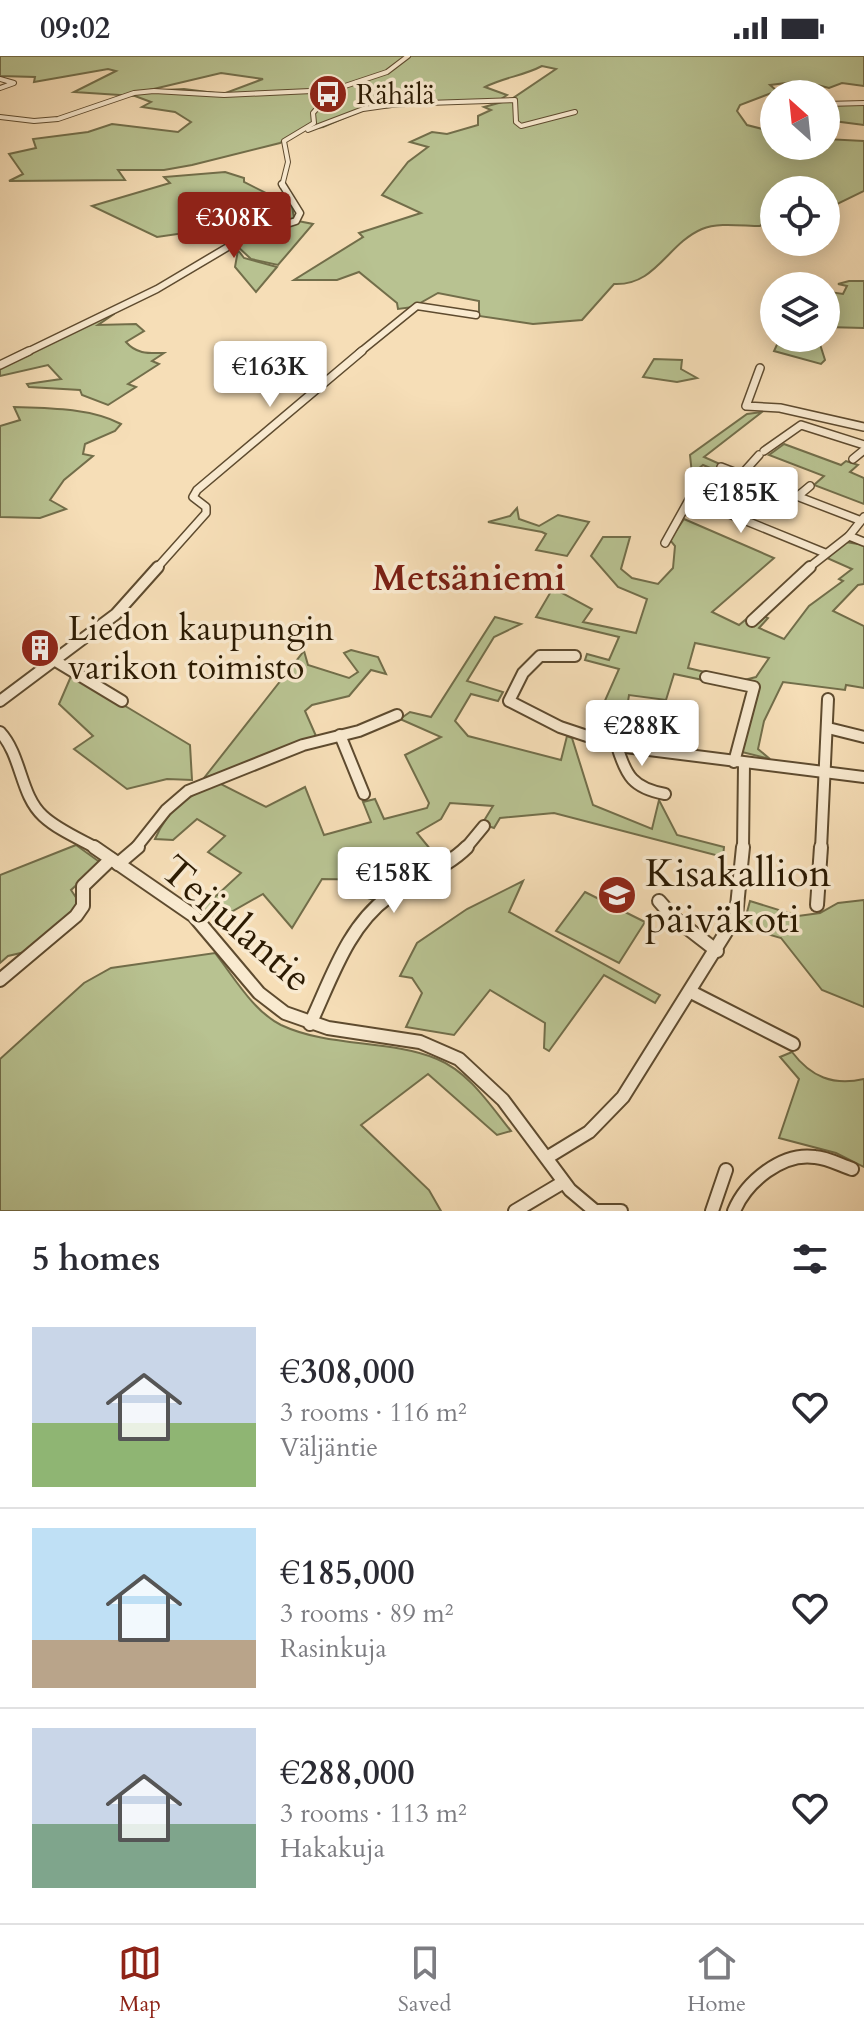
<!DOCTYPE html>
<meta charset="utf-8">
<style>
:root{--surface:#fff;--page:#f2f2f3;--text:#2b2b33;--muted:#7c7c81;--line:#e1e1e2;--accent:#8f2418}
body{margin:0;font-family:Cardo,serif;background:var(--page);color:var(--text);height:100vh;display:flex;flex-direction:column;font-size:30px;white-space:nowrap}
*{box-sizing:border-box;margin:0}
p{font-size:26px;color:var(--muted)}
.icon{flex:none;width:44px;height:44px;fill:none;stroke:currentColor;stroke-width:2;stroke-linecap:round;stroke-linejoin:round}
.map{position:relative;height:1155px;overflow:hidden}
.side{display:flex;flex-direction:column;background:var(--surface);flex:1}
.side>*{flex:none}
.needle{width:52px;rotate:333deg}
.buttons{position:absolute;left:760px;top:24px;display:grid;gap:16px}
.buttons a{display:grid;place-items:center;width:80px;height:80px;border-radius:50%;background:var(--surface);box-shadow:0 4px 20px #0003;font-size:40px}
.price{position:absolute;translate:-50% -68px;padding:0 18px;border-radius:8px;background:#fff;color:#222;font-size:26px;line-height:52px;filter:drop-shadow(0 2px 4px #0008)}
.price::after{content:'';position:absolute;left:50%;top:48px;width:24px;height:18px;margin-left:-12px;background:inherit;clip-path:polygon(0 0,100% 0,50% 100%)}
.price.current{background:var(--accent);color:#fff}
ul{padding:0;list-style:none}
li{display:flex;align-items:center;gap:24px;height:200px;padding:0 32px}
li+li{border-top:2px solid var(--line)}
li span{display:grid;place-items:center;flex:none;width:224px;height:160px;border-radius:0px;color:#555}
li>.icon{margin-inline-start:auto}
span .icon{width:96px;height:96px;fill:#fffc;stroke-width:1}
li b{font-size:34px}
h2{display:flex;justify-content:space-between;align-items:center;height:96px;padding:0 32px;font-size:34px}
.status{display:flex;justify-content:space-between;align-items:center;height:56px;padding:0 40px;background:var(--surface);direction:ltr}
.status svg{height:22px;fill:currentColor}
.menu{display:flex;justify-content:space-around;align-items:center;height:112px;border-top:2px solid var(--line);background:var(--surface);font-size:22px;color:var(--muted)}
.menu a{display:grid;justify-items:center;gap:4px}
.menu .current{color:var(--accent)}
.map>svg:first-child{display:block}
</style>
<div class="status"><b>09:02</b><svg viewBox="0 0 49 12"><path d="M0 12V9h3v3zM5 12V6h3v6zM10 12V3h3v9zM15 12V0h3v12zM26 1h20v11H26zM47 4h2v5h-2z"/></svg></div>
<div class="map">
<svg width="864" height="1155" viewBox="0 0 864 1155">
<rect width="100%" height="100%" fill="#f6deb7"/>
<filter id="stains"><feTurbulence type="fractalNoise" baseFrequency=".0025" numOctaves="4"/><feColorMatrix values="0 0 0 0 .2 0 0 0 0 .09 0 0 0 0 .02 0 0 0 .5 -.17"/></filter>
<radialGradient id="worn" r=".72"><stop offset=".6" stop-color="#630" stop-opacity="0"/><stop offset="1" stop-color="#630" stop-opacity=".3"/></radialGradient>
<g fill="#b8c291" stroke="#726e4a" stroke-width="2" fill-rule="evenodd">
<path d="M0,0h864v30l-22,-3 -13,5 -27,-7 -32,4 7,6 -37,14 -3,6 10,14 27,7v14h52v-7l38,2v50l-37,18 -1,-19h-52v30l-10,1 -4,5c-17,0 -42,-4 -58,3 -35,15 -46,57 -88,55l-32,36 -49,4 -54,-8v-15l-41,-8 -25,14 -15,2 -1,-6 -38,-31 -22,8h-43l69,-43 -4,-4 62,-20 -39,-18 26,-33 20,-15 -18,-5 22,-10 15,2 31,-9v-9l13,-6 -7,-3 26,-7 46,-31 -14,-3c-19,10 -37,11 -57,21l22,8 -6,4 -136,10 -42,18 -19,3 -24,13 -88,22 -28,5h-46l7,10 -116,1 14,-7 -14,-20 27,-6 -3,-9 55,-7 24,-8 66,8 13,-10 -16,-10 -33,-5 9,-5 -16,-6 -61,-4 42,-21 -8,-2 -74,13 1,-5 -35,-1zM221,17l42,6 -40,15 -39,-5 -39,2z"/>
<polygon points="826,48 864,48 864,69 826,64"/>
<polygon points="225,116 244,122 244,126 292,150 294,162 246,177 205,174 157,181 92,150 170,127 164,121"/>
<polygon points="298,165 313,168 278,209 251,203 236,189"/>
<polygon points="238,194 244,202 277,211 256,236 235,211"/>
<polygon points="849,225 864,225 864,272 826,271 826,245 830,236 843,238 847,230 838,228"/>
<path d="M114,254v4l-16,11 38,-1 8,7 -18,11c11,13 25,11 38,11l-12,8 7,3 -31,20 8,3 -28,18 -26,-10 -2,-5 -51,-3 -2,-3 34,-5 -13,-14 -48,11v-9z"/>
<polygon points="780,282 818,282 825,304 821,308 774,295"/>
<polygon points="654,303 682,304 681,313 697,322 677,326 643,321"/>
<path d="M14,351c34,1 76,1 107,17l-6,7 -30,13 -2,10 10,2 -29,24 -14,20 16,9 -26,9 -40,-1v-91l20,-6z"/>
<polygon points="762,356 704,401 722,409 715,414 703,409 692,418 690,399 747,358"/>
<polygon points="784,388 841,409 846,405 858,409 850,416 864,422 864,448 814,429 824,420 769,399"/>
<polygon points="517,452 519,463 539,470 558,459 589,466 567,500 536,494 546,478 542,476 488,466 510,460"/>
<polygon points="684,463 774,502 712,556 739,569 755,556 768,562 759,572 784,583 809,550 843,525 839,523 852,513 827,502 846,486 864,489 864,528 858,529 833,555 864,570 864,632 846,629 845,634 783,626 764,665 758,693 770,703 742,696 759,631 744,624 756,621 769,602 695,587 688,612 705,616 703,624 674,618 666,644 629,639 622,684 611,681 603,649 619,613 585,604 587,598 609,604 619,581 536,561 553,532 592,553 583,566 636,577 647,543 618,531 591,500 603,481 630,481 621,513 632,522 658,528 673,512 675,490 670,484"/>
<path d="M495,561l26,7 -27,13 -27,44 36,11 -5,9 -27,-7 -16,27 13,15 93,24 6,-24 5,2 21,67 59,24 7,-29 18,35 47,12 -1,10 -169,-44 -54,5 -6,10 -12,-4 11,-18 -43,-3 -9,16 -24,14 23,28 -63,40 -10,-3 9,-18 -54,-1 -30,49 -29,-34 -46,26 -14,-12 38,-35 -33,-21 17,-16 -28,-17 -24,21 -18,-1c14,-32 33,-44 64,-56l47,24 39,-20 19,48 47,-13 -8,-20 12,-3 9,20 43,-11 2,-5 -24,-48 36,-18 -41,-18 10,-7 21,5z"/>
<polygon points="351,594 378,601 386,618 371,614 349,640 312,649 305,655 316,680 248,708 204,722 304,595 308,609 349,622 358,616 344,597"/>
<polygon points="72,618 190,689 192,724 167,723 127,733 74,693 93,680 59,648"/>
<polygon points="76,789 101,807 71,834 79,846 76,855 25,896 8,900 0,907 0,819"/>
<polygon points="523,825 509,856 660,939 655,947 604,919 549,995 544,992 545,967 490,934 454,979 406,971 422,937 412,922 400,920 417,887 467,853"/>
<polygon points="585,836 645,866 619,907 556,875"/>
<polygon points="864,844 864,951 822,934 781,882 743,871 750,845 798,860 820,857 838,847"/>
<path d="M215,897c19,24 38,58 66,72 49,23 107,14 156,34 32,13 53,46 74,72l-14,4 -69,-61 -67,51 68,65 12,21h-441v-152l84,-76 27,-15z"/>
<path d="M792,996c19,25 41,34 72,27v88l-28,-14 -57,-15 20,-59 -19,-22z"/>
</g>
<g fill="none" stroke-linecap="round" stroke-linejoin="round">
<defs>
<g id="minor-far4">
<polyline points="0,23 14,27 0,32"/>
<polyline points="826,48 864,47"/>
<polyline points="0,61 34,65 58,63 134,37 154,35 224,39 333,34"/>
<polyline points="308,74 363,53 398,48 515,44 516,66 521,70 575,56"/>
<polyline points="282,130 288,106 284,85 314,67 313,57 333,34 387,16 408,0"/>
</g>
<g id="minor-far3">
<polyline points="25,297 157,233 243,182 296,165 300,157 282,128"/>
<polyline points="359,297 417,250 476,259"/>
</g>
<g id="minor-far2">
<polyline points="0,309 29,295"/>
<polyline points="760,312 746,350 780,352 864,371"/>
<polyline points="764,395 801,369 864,389"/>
<polyline points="853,403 864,394"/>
<polyline points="721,411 859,464"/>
<polyline points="742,418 759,399"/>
<polyline points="798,440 810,430"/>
<polyline points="849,480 864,486"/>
<polyline points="665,487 690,442 825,497"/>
<polyline points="156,513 206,457 206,451 193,441 197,434 362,295"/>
<polyline points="807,513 849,480 864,461"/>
</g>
<g id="minor-far1">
<polyline points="752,565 810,511"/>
<polyline points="575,600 540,600 523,617 509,645 560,671 617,690 864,721"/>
<polyline points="54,604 122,645"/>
<polyline points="706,621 754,631 734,706"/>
<polyline points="0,645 116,558 158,511"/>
<polyline points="828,672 864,681"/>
<path d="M0,676c22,24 20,63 43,84 15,14 37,23 55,33"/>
<polyline points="340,679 364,738"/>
<path d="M617,690c9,30 16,42 48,48"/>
<polyline points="135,793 166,754 188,735 303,689 359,675 397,659"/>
<polyline points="465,793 484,770"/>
<polyline points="743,793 744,708"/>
<polyline points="821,793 828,643"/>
</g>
<g id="minor">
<polyline points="94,791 194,860 259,937 285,957 328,972 420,986 459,1003 503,1044 570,1134 595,1155"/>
<polyline points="118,808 138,791"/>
<polyline points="659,845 673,861 717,895"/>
<polyline points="817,849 821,791"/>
<polyline points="0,924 76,860 83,850 83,830 111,803"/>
<polyline points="691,936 793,988"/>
<path d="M310,968c21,-44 37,-97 78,-127 25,-18 57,-28 79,-50"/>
<polyline points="548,1101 589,1076 623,1041 736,860 743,791"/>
<polyline points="515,1155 562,1127"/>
<polyline points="598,1155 621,1155"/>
<polyline points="712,1155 726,1114"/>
<path d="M734,1155c12,-29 48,-59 81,-54 13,1 25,8 37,12"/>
</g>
</defs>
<use href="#minor-far4" stroke="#5e4b2f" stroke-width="6"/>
<use href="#minor-far3" stroke="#5e4b2f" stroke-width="9"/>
<use href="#minor-far2" stroke="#5e4b2f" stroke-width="10"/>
<use href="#minor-far1" stroke="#5e4b2f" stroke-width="14"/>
<use href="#minor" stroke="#5e4b2f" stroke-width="16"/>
<use href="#minor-far4" stroke="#f9ead0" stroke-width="4"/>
<use href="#minor-far3" stroke="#f9ead0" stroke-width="6"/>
<use href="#minor-far2" stroke="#f9ead0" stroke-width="7"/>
<use href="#minor-far1" stroke="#f9ead0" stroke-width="10"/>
<use href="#minor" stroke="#f9ead0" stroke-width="12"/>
</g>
<defs>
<symbol id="bus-disc" viewBox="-11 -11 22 22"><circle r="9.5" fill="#8f2418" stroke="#f9ead0"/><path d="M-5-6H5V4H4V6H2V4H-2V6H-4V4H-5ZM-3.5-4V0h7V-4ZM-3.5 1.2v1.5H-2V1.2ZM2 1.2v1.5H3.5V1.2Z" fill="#fff"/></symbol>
<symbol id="building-disc" viewBox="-11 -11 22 22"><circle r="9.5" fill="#8f2418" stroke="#f9ead0"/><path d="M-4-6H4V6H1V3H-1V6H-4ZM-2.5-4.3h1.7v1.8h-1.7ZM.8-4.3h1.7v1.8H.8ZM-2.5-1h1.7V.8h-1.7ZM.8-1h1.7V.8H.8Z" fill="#fff"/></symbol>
<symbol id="school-disc" viewBox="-11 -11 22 22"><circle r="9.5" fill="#8f2418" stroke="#f9ead0"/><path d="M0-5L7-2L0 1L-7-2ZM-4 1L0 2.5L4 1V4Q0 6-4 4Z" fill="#fff"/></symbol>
</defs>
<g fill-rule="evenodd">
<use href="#bus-disc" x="306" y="16" width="44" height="44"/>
<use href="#building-disc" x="18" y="570" width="44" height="44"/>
<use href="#school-disc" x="595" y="817" width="44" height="44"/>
</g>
<g text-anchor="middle" stroke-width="7" stroke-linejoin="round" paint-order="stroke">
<g font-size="28" fill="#2b1a02" stroke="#f9ead0" text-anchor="start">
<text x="356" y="48">Rähälä</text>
</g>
<g font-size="34" fill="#2b1a02" stroke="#f9ead0" text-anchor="start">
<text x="68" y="584">Liedon kaupungin<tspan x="68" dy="39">varikon toimisto</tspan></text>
</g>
<g font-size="36" font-weight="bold" fill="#7a1f14" stroke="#f9ead0">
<text x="469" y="534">Metsäniemi</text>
</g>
<g font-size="40" fill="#2b1a02" stroke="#f9ead0" text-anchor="start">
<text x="645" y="830">Kisakallion<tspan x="645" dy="46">päiväkoti</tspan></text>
</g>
<g font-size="40" fill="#2b1a02" stroke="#f9ead0">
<text transform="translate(237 867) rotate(41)" y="14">Teijulantie</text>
</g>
</g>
<rect width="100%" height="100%" filter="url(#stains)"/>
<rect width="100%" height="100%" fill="url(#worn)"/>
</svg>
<div class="buttons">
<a><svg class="needle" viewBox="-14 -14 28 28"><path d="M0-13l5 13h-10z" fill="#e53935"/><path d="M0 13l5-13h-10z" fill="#7c7c81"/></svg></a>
<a><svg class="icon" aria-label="locate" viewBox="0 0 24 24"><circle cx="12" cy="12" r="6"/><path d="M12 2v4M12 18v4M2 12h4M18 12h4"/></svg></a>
<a><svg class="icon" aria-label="layers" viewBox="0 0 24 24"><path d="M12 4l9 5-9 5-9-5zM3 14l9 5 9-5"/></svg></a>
</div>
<b class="price current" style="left:234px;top:204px">€308K</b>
<b class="price" style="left:270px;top:353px">€163K</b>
<b class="price" style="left:741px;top:479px">€185K</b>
<b class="price" style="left:642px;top:712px">€288K</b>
<b class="price" style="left:394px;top:859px">€158K</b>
</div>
<section class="side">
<h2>5 homes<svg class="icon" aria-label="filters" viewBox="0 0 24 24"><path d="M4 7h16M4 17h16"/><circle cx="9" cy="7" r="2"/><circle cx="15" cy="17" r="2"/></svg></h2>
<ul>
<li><span style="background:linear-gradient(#c9d6e8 60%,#8fb573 0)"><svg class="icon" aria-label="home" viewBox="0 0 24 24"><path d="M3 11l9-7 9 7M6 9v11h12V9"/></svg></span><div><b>€308,000</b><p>3 rooms · 116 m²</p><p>Väljäntie</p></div><svg class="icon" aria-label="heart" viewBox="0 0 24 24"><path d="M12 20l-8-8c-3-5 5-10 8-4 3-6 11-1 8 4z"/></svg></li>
<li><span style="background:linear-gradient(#bfe0f5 70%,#b9a48a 0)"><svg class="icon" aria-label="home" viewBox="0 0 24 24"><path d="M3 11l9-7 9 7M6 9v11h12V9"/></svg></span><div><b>€185,000</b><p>3 rooms · 89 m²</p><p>Rasinkuja</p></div><svg class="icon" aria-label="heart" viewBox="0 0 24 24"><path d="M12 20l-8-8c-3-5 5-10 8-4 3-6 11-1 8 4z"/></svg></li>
<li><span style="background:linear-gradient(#c9d6e8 60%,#7fa58c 0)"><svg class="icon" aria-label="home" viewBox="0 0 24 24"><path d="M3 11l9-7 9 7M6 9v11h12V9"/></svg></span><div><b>€288,000</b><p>3 rooms · 113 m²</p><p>Hakakuja</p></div><svg class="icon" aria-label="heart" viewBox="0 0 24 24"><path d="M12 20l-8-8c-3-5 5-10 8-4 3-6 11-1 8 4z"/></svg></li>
</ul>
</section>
<nav class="menu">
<a class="current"><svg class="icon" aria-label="map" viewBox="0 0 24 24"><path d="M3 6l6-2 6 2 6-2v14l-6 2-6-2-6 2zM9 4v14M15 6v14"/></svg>Map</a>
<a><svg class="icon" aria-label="saved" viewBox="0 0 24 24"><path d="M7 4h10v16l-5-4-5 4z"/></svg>Saved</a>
<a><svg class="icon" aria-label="home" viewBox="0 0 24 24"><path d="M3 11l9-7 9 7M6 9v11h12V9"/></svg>Home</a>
</nav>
